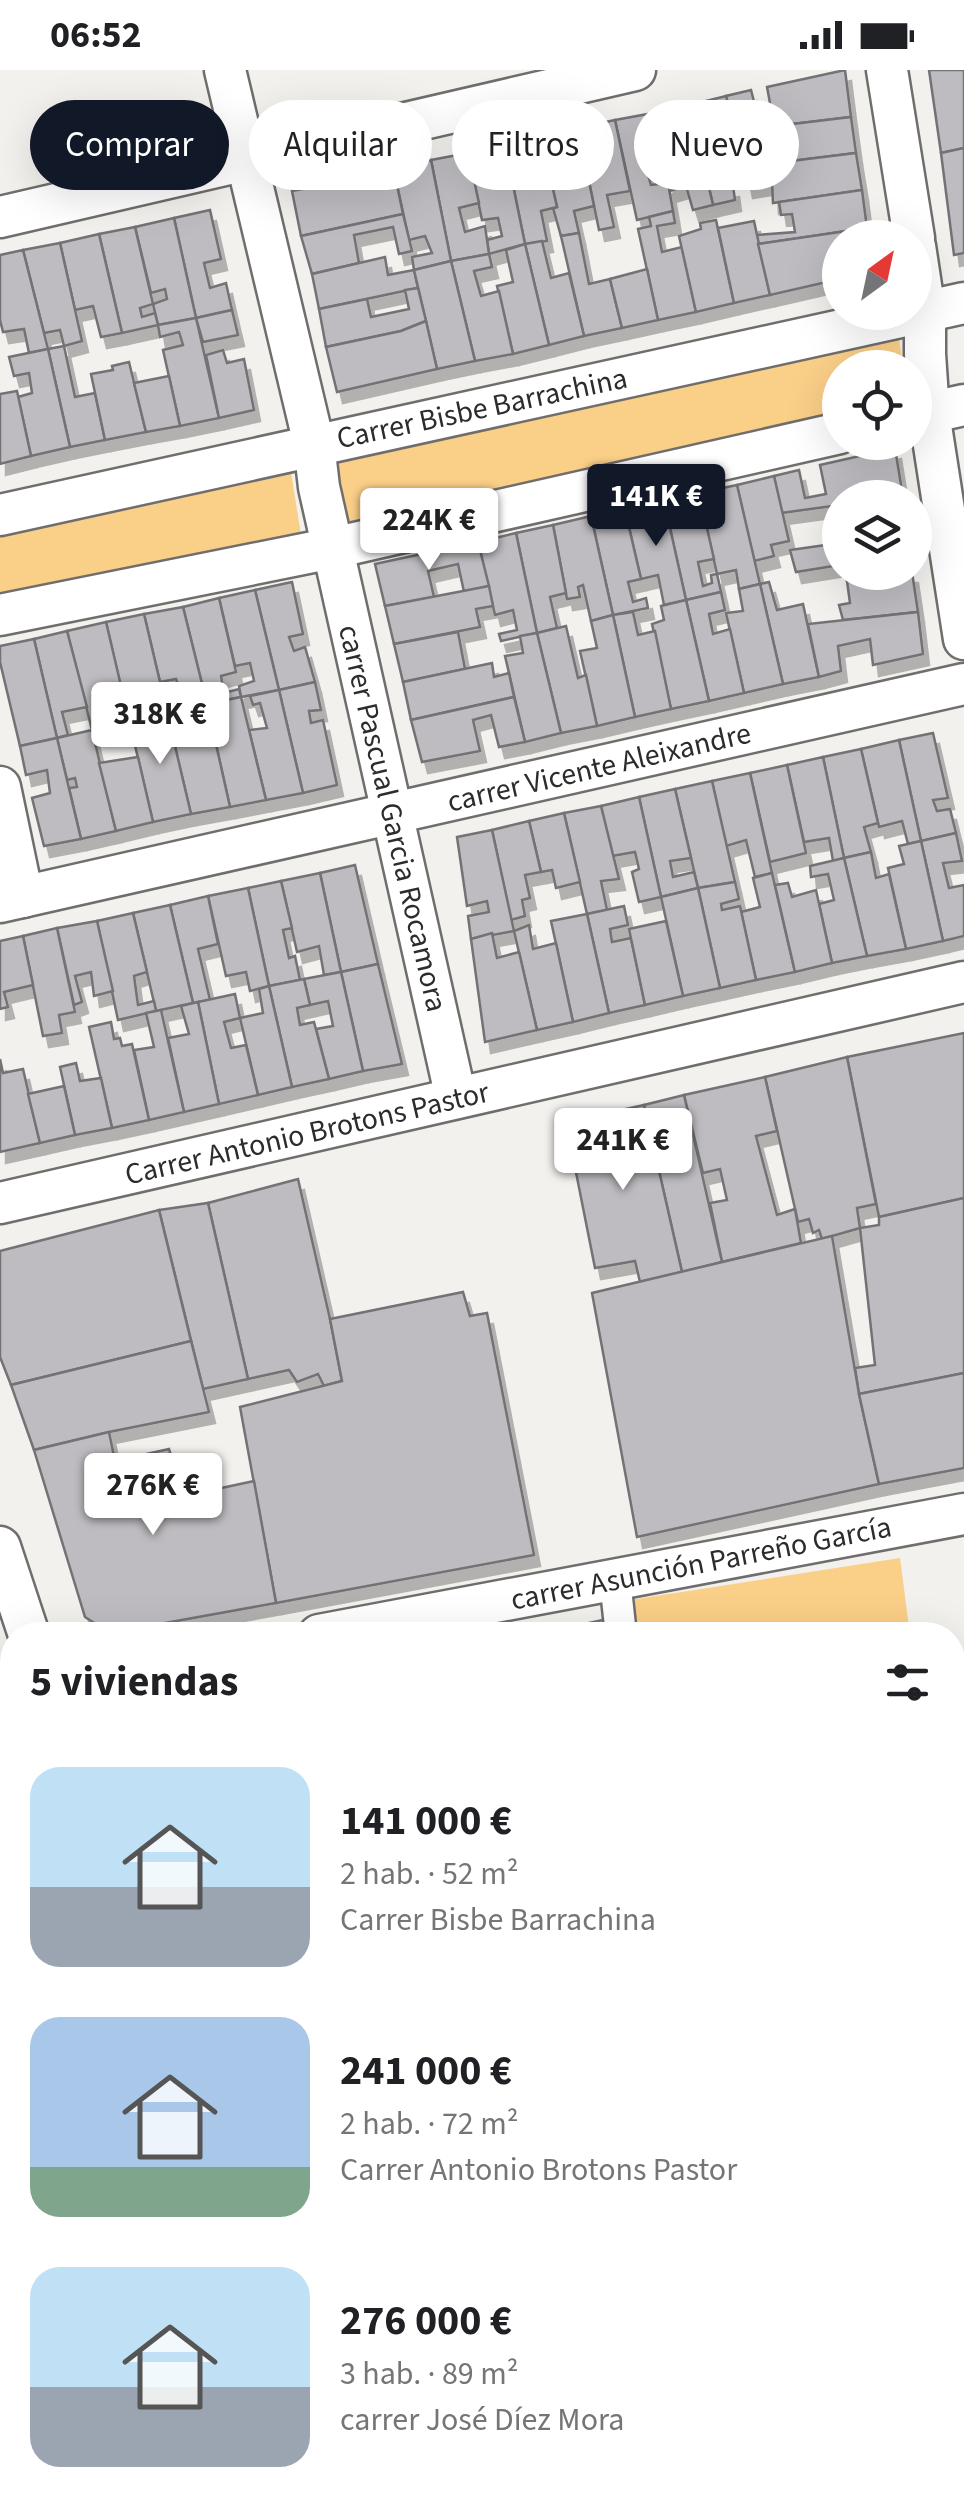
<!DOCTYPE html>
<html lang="es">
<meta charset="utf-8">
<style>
:root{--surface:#fff;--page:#f2f2f2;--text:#202124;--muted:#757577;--accent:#111827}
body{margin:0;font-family:"Source Sans 3",sans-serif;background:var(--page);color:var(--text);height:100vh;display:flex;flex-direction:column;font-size:38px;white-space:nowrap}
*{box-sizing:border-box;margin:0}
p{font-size:32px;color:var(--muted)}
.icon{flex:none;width:55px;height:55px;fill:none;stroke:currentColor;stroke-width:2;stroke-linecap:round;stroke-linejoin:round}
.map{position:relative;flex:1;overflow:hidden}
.side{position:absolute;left:0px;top:1552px;width:965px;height:892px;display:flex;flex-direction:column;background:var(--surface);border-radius:40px 40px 0 0;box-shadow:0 10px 40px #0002}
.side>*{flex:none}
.banner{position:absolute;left:30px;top:30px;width:905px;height:90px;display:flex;gap:20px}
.needle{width:65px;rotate:33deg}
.fabs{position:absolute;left:822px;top:150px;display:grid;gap:20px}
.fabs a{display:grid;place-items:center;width:110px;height:110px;border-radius:50%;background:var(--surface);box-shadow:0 10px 40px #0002;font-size:50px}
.price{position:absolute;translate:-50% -85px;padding:0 22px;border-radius:10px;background:#fff;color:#222;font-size:32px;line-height:65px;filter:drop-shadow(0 2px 5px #0008)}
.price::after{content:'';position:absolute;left:50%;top:60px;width:30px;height:22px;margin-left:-15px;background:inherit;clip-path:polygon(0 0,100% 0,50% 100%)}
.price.selected{background:var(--accent);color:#fff}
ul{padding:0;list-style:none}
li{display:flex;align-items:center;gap:30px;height:250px;padding:0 30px}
li span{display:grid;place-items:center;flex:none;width:280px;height:200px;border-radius:30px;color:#555}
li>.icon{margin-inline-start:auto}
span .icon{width:120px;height:120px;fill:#fffc;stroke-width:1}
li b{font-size:42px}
h2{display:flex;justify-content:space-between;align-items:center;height:120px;padding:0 30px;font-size:42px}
.pill{padding:0 35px;border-radius:45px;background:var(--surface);box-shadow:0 10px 40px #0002;font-size:35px;line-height:90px}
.pill.selected{background:var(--accent);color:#fff}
.status{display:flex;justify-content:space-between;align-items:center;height:70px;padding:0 50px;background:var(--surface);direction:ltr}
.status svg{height:28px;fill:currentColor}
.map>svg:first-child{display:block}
</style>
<div class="status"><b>06:52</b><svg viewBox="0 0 49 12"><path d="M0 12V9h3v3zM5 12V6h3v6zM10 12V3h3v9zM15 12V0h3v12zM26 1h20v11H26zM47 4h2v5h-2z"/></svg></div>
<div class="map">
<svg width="964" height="2443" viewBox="0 0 964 2443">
<defs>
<filter id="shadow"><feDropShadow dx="6" dy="11" stdDeviation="0" flood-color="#0004"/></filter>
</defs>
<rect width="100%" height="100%" fill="#f3f1ee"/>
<g fill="#facf88">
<polygon points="899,268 903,297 840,298 840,342 348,454 337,389"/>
<polygon points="291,402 301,465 0,528 0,465"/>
<polygon points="900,1488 910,1565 621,1565 617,1532"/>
<polygon points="285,2432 428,2433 445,2443 268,2443"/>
</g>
<g fill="#bebcc0" stroke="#737275" stroke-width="2.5" filter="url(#shadow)">
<polygon points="845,0 851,47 735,61 726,26 751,20 758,47 772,44 767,17"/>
<polygon points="929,0 964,0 964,78 941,83"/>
<polygon points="726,26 743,97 720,102 723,118 733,116 735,130 713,135 690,35"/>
<polygon points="690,35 713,135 693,140 686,116 670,121 653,43"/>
<polygon points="653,43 663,90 645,95 651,115 668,113 673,141 637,150 615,50"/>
<polygon points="851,47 856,83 791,91 790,74 752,79 751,72 738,76 735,61"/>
<polygon points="615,50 630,121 607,125 614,157 599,160 578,58"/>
<polygon points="578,58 594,136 574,141 579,163 561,166 553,138 557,137 541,67"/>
<polygon points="541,67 557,137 541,141 547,171 525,174 505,76"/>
<polygon points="505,76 525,174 489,184 487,170 502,166 498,148 482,150 468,83"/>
<polygon points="964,78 964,183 954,185 941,83"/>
<polygon points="468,83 479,133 459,138 465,162 485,156 489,184 451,191 431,90"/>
<polygon points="856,83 862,120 773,133 772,113 747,117 743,97"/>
<polygon points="431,90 451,191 414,200 412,187 432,183 425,166 409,170 394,101"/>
<polygon points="394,101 403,144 301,166 292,121"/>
<polygon points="862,120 867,158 758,174 757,165 795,162 792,144 781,145 779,132"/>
<polygon points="210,140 221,189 204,193 210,218 226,213 232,240 196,248 174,148"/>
<polygon points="673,141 675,153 657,156 662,182 682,177 696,242 658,250 638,159 651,156 649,147"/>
<polygon points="403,144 412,181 399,184 393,157 354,165 359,193 312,204 301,166"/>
<polygon points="174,148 196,248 158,255 153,234 167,229 165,219 151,223 135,157"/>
<polygon points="716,150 734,233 696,242 679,166 701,159 700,153"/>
<polygon points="754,151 770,225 734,233 718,158"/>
<polygon points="135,157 153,234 140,238 142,247 155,243 158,255 122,263 99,164"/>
<polygon points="867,158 868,168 840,168 840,209 770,225 758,174"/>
<polygon points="579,163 589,214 610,209 622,258 584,266 561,166"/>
<polygon points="99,164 122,263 101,267 93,236 75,240 60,173"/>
<polygon points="542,171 551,208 569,203 584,266 549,275 525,174"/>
<polygon points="60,173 82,271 64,276 60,260 44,263 23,180"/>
<polygon points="525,174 549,275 513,284 497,216 513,212 506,180"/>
<polygon points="23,180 48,279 29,283 24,259 3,262 0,250 0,185"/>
<polygon points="489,184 492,197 474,201 481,226 499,221 513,284 475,291 451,191"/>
<polygon points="385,187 388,205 414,200 418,218 319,239 312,204"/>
<polygon points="451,191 475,291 437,299 414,200"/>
<polygon points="647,199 658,250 622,258 610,209"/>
<polygon points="418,218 426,251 401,261 326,277 319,239 367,229 371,247 409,239 405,220"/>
<polygon points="232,240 238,265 203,272 196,248"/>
<polygon points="196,248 219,348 180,356 163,280 183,275 179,262 160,267 158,255"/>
<polygon points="426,251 437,299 337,322 326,277 401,261"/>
<polygon points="64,276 75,327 95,323 105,370 70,377 48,279"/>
<polygon points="48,279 70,377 31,386 18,327 32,323 29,303 14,306 9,287"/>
<polygon points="223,280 227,293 244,289 254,340 219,348 206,285"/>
<polygon points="129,292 146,362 105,370 91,304 113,300 112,296"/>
<polygon points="169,306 180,356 146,362 134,313"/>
<polygon points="17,321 31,386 0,394 0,324"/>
<polygon points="895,378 903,427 840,428 840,435 781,443 774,406 799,400 805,428 826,424 820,395"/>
<polygon points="774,406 789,471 771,475 774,486 754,491 737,415"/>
<polygon points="737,415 760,514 739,519 736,500 717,504 699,423"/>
<polygon points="699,423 714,489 698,492 703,516 712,513 711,505 717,504 721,522 686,530 664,431"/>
<polygon points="664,431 686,530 664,535 658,505 641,509 625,440"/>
<polygon points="625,440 641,509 628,512 633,532 646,528 648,538 613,545 591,446"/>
<polygon points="591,446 613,545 591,551 583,515 578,517 580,527 567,529 553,455"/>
<polygon points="553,455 566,523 550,527 557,558 537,563 516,463"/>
<polygon points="516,463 537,563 501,571 499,564 517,560 513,540 495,545 478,472"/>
<polygon points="478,472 489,516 464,522 458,494 428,501 434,527 385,536 375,494"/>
<polygon points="840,473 840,495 796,502 790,480"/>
<polygon points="846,502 906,502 847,511"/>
<polygon points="906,502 912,502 918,542 843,550 839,535 850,533 847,511"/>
<polygon points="292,512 303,564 289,567 294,581 305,577 315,612 279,620 255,520"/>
<polygon points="769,512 777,540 803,534 819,607 783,614 760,514"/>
<polygon points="760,514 783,614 744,623 726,543 743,541 739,519"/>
<polygon points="489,516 493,536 476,539 480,557 394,574 385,536"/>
<polygon points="255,520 279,620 241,627 239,616 254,611 250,593 235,596 219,528"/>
<polygon points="721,522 725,540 709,544 713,564 730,559 744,623 709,631 686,530"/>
<polygon points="219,528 236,602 221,606 224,623 239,619 241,627 207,634 183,537"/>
<polygon points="686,530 709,631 671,639 652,554 664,550 661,536"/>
<polygon points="183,537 207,634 184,639 184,634 166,638 162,620 179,617 176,609 160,612 144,544"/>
<polygon points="633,542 638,565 655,561 671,639 635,647 613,545"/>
<polygon points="918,542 923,584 873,595 870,569 838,576 841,601 819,607 808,554"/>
<polygon points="144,544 167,642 129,650 126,637 153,631 152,614 122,622 106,552"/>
<polygon points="613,545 635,647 597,656 580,581 597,578 591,551"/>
<polygon points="106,552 129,650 92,660 67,561"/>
<polygon points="566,556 578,608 586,605 597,656 561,663 537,563"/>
<polygon points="67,561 87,637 62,642 68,665 57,668 34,569"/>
<polygon points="458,562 465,599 403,612 394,574"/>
<polygon points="537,563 561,663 525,672 505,586 523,583 520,566"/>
<polygon points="34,569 57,668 20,676 0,592 0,576"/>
<polygon points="492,593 494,607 509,603 514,627 411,650 403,612"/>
<polygon points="315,612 321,640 309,641 311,653 323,650 337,715 303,723 279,620"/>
<polygon points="279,620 303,723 266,730 249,660 267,658 260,633 253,635 250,626"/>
<polygon points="241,627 266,730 230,737 207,634"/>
<polygon points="514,627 525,672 499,677 491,645 473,650 480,681 422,692 411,650"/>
<polygon points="207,634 230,737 191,744 174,673 188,669 185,657 171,661 167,642"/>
<polygon points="167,642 191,744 153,752 129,650"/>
<polygon points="92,660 116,761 81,769 69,718 77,717 75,708 67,710 57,668"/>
<polygon points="933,663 948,728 933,730 937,741 950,739 956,763 921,771 899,670"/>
<polygon points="57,668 81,769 44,776 32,728 50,723 47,700 26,705 20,676"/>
<polygon points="899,670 921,771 908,774 902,751 879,757 861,679"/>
<polygon points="861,679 878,753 864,757 871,782 844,788 823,687"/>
<polygon points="138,687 153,752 116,761 99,693"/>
<polygon points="823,687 844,788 833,791 829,768 804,772 787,695"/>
<polygon points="787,695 806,783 770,792 750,703"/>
<polygon points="750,703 772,803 755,807 746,770 726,776 712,711"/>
<polygon points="712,711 735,812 698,818 675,719"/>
<polygon points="675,719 691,788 670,791 673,807 694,802 698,818 661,827 639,727"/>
<polygon points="639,727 661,827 639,832 632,802 639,799 635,782 612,786 601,736"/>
<polygon points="601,736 619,809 601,811 607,840 587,844 564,743"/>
<polygon points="564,743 580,812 556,818 552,800 541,802 529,751"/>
<polygon points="529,751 541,802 525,805 530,828 522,830 525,846 511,850 492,760"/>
<polygon points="492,760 514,861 471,869 468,846 489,842 487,831 467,836 457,767"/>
<polygon points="956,763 962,791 943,793 949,818 964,815 964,866 943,871 921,771"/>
<polygon points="921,771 943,871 906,879 888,798 904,794 899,776"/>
<polygon points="871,782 876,808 889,804 906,879 867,886 844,788"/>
<polygon points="844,788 867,886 832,893 819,834 834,830 828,804 811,807 810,796"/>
<polygon points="355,795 378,894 341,902 320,803"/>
<polygon points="320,803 341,902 324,905 319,876 297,882 281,811"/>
<polygon points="772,803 795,902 756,910 741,842 760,837 753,808"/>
<polygon points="281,811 292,858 283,860 289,888 295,886 300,910 269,916 248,818"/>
<polygon points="735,812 739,829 721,834 722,840 740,836 756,910 720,918 698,818"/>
<polygon points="788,813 792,827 816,820 832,893 795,902 775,815"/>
<polygon points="248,818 269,916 250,921 246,902 226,906 208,826"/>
<polygon points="698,818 720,918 683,926 661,827"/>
<polygon points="208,826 218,874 198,879 210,930 193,933 170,835"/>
<polygon points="170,835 193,933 156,941 133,843"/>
<polygon points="624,836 628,855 610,859 612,872 631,868 645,935 609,943 587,844"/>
<polygon points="133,843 147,902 134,906 138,935 154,931 156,941 118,950 97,851"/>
<polygon points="587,844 609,943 573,952 551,851"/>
<polygon points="97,851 113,921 94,926 91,902 75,906 82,932 74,935 57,858"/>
<polygon points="666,851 683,926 645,935 629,859"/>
<polygon points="529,855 533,879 556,873 573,952 537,960 514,861"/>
<polygon points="57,858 75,942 59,945 62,963 43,966 23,866"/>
<polygon points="492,863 497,888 519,882 537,960 485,972 471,869"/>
<polygon points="23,866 33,915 4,922 8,937 0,939 0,871"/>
<polygon points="378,894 402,994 363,1001 341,902"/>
<polygon points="341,902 363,1001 329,1009 316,959 333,956 328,931 310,935 304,909"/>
<polygon points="304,909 310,935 297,938 300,955 314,952 329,1009 292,1017 269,916"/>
<polygon points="269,916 292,1017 258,1025 240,948 263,943 259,919"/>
<polygon points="235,924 240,948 224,952 231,978 246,975 258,1025 219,1034 198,932"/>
<polygon points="198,932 219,1034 184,1042 168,968 189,964 181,936"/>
<polygon points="161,940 184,1042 149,1050 134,980 154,977 146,943"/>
<polygon points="111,952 114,969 120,968 122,976 132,974 149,1050 112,1058 89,957"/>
<polygon points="964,963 964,1128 879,1147 847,987"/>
<polygon points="847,987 876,1134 857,1138 860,1158 822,1169 819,1160 813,1163 809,1149 798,1152 765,1007"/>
<polygon points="0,989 3,1003 23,999 40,1073 0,1082"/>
<polygon points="76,993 80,1011 101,1008 112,1058 75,1065 60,997"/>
<polygon points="765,1007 777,1061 756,1066 777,1145 795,1139 801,1173 722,1192 710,1133 727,1130 720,1099 703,1103 684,1025"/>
<polygon points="64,1016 75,1065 40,1073 28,1024"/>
<polygon points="684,1025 722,1192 682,1202 644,1035"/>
<polygon points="644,1035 682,1202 640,1212 635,1191 595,1198 566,1052"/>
<polygon points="298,1109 330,1249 342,1311 324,1316 318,1304 297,1312 289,1300 248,1309 208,1133"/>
<polygon points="964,1128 964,1303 859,1324 855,1298 875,1295 860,1158 879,1155 879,1147"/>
<polygon points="208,1133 248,1309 203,1319 159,1140"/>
<polygon points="159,1140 191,1271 11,1315 0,1287 0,1181"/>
<polygon points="832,1166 859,1324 879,1414 637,1467 592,1223"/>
<polygon points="463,1222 470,1246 487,1243 534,1485 276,1533 240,1337 342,1311 330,1249"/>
<polygon points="191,1271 209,1342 109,1362 34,1380 11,1315"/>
<polygon points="964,1303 964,1398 879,1414 859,1324"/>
<polygon points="109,1362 115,1391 169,1379 184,1426 254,1411 276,1533 110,1563 85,1547 34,1380"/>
<polygon points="607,1549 608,1565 534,1565"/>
<polygon points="0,1674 12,1678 12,1801 0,1805"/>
<polygon points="12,1801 12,1915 0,1919 0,1805"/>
<polygon points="12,1915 12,2002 0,2007 0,1919"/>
<polygon points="12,2002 12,2068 4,2073 0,2070 0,2007"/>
<polygon points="0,2112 12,2121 12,2247 0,2239"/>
<polygon points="964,2134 964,2195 952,2197 952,2135"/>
<polygon points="0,2387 12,2396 12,2432 65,2432 81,2443 0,2443"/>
</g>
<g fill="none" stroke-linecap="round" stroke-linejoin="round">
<defs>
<polyline id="pedestrian" points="615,1510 621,1565"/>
<g id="minor">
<polyline points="225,0 314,374 319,417 456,1028"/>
<polyline points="887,0 914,168"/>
<polyline points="0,147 635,0"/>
<polyline points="915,176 925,242 925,284 929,343 964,569"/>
<polyline points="915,346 964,335"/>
<polyline points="0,445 964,233"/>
<polyline points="0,545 333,478 840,363"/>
<polyline points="0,717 23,827"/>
<polyline points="0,832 964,614"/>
<polyline points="0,1133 964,912"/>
<polyline points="0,1477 29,1565"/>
<polyline points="319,1565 964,1444"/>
<polyline points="0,1631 12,1627"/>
<polyline points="952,2019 964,2018"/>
<polyline points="0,2324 12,2333"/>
<polyline points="155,2432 171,2443"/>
<polyline points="481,2432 493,2443"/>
<polyline points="225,2443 238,2432"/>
</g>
</defs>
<use href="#pedestrian" stroke="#706e6c" stroke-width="35"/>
<use href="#minor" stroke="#706e6c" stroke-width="45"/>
<use href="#pedestrian" stroke="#fff" stroke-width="30"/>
<use href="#minor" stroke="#fff" stroke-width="40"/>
</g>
<g text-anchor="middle" stroke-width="8" stroke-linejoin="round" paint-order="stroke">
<g font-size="30" fill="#2d2c2b" stroke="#fff">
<text transform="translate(482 338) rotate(-12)" y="10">Carrer Bisbe Barrachina</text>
<text transform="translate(599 697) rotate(-13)" y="10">carrer Vicente Aleixandre</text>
<text transform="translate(393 748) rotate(77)" y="10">carrer Pascual Garcia Rocamora</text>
<text transform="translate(307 1063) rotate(-13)" y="10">Carrer Antonio Brotons Pastor</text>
<text transform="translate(701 1493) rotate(-11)" y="10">carrer Asunción Parreño García</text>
</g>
</g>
</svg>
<div class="fabs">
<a><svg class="needle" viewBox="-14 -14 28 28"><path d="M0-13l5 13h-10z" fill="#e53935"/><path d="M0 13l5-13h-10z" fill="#757577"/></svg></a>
<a><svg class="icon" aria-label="locate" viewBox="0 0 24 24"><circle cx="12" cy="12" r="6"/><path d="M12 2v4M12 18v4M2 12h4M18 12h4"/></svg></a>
<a><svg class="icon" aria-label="layers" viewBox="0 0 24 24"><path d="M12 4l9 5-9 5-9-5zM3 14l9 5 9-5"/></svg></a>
</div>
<b class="price selected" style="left:656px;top:479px">141K €</b>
<b class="price" style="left:429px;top:503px">224K €</b>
<b class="price" style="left:160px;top:697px">318K €</b>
<b class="price" style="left:623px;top:1123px">241K €</b>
<b class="price" style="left:153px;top:1468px">276K €</b>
<div class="banner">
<a class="pill selected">Comprar</a>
<a class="pill">Alquilar</a>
<a class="pill">Filtros</a>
<a class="pill">Nuevo</a>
</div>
<section class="side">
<h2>5 viviendas<svg class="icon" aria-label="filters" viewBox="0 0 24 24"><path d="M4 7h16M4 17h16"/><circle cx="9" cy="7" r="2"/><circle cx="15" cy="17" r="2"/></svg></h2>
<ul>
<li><span style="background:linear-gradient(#bfe0f5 60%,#9aa5b1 0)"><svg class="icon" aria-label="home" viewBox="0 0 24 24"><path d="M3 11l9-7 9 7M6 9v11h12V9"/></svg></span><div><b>141 000 €</b><p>2 hab. · 52 m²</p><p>Carrer Bisbe Barrachina</p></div></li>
<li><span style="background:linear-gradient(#a9c7e8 75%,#7fa58c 0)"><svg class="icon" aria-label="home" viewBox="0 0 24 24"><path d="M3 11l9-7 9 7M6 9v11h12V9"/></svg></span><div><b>241 000 €</b><p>2 hab. · 72 m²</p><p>Carrer Antonio Brotons Pastor</p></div></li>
<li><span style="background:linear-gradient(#bfe0f5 60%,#9aa5b1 0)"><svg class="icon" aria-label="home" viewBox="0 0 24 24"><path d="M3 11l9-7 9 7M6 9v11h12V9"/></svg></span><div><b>276 000 €</b><p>3 hab. · 89 m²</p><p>carrer José Díez Mora</p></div></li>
</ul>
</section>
</div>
